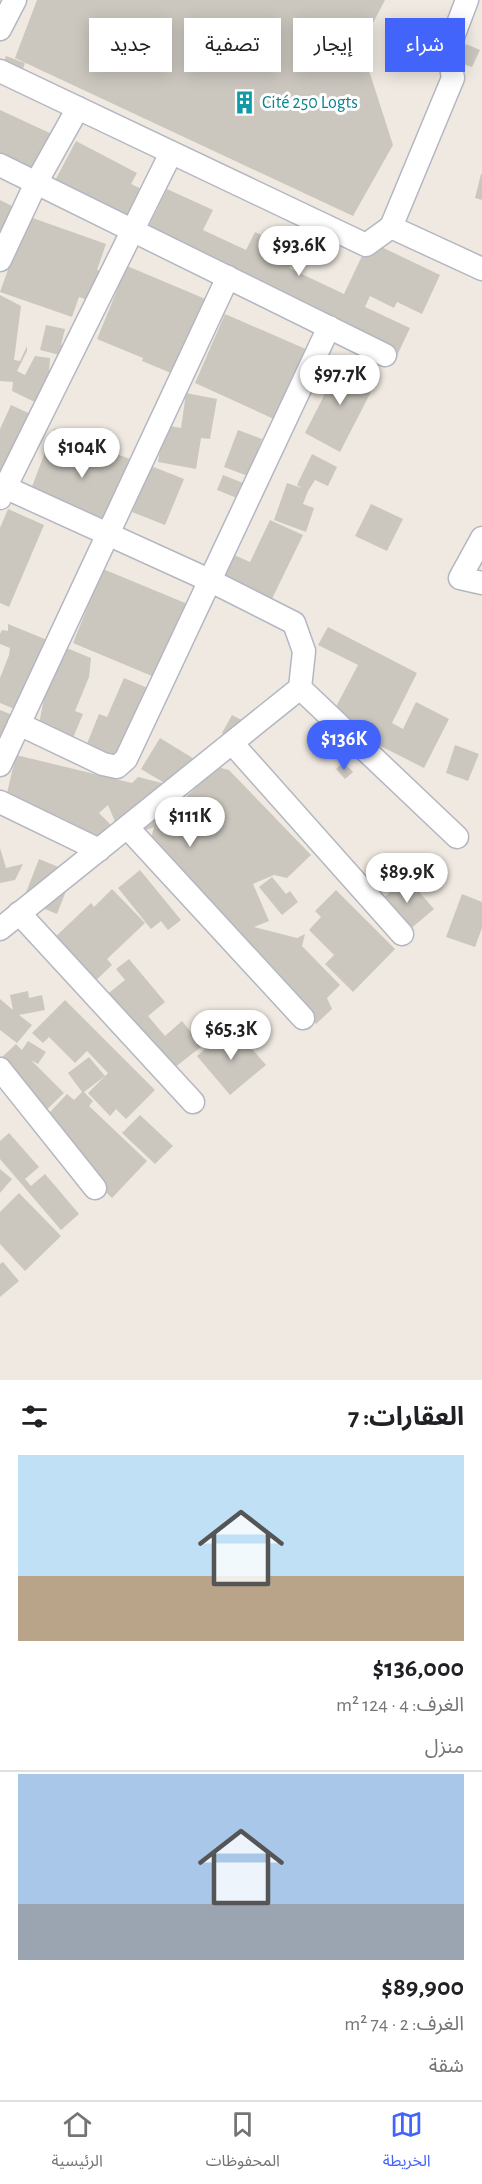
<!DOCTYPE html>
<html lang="ar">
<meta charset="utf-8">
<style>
:root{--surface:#fff;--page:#f2f2f2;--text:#202124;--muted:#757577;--line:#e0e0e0;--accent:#4264fb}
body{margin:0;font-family:"Alegreya Sans","Noto Sans Arabic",sans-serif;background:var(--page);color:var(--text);direction:rtl;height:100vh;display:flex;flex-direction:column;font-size:22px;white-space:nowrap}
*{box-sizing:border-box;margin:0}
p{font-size:20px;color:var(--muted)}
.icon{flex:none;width:33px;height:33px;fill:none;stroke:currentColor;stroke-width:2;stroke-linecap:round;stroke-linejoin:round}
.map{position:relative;height:1380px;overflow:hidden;direction:ltr}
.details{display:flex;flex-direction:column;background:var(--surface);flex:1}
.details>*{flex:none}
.guide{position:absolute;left:18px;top:18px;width:447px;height:54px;direction:rtl;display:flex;gap:12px}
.price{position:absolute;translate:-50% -51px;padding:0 14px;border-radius:21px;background:#fff;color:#222;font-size:20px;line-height:39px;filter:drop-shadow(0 2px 3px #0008)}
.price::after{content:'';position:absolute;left:50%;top:36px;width:18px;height:14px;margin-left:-9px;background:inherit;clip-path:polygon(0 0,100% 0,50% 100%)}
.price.selected{background:var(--accent);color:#fff}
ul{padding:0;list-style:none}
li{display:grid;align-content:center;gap:12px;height:318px;padding:0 18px}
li+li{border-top:2px solid var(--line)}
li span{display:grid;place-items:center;height:186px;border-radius:0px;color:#555}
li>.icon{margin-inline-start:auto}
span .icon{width:108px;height:108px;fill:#fffc;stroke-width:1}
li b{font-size:26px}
h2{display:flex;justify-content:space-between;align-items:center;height:72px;padding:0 18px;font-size:26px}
.pill{padding:0 21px;border-radius:0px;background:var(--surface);box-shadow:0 3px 15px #0003;font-size:21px;line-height:54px}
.pill.selected{background:var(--accent);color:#fff}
.tab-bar{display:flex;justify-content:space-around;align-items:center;height:84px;border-top:2px solid var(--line);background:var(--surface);font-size:16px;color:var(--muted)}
.tab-bar a{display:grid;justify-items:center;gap:3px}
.tab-bar .selected{color:var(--accent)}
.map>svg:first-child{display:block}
</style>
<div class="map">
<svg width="482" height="1380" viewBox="0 0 482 1380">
<rect width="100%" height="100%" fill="#efe9e1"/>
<g fill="#cbc7bf">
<polygon points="37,0 385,0 361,46 393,145 353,216 15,58"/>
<polygon points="466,44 480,50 472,67 458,62"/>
<polygon points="6,56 25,63 18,83 0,73"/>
<polygon points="0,110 52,134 30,181 0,167"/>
<polygon points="76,141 137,173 131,184 148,192 128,230 50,190"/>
<polygon points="481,174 482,174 482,200 475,198"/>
<polygon points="167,189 213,210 203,230 246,250 255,232 279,243 278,248 295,256 289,268 344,294 369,241 440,275 422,314 397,302 394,308 370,296 365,307 410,328 394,362 142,240"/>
<polygon points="0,200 22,211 0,257"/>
<polygon points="27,216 106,244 97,270 100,271 90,301 79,297 72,317 0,292"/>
<polygon points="127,266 215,303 183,378 142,361 143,358 97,339"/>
<polygon points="0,295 21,306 14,360 20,361 27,346 27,351 17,371 25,375 35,356 50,358 49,372 56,375 45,407 12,391 13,382 0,381"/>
<polygon points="225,314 308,350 276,420 195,383"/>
<polygon points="46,325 65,329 61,345 70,347 68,357 40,350"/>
<polygon points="334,361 376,382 340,452 305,433 333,378 327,375"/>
<polygon points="186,393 217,399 210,439 201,438 196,469 158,462 164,425 181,428"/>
<polygon points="11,405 39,418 0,483 0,429"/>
<polygon points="54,429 87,441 84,448 87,450 92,438 107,443 104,449 135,461 109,531 28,497"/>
<polygon points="238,430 262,439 248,476 224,467"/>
<polygon points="312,454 337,467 328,486 315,480 308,491 303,504 314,508 306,532 274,520 287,483 302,488 297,485"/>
<polygon points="151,466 184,479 165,525 132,512"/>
<polygon points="223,475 248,485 242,500 217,490"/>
<polygon points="371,504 403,519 387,551 355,536"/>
<polygon points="8,509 44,525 9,607 0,603 0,528"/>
<polygon points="270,520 303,535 270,603 220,579 232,554 250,562"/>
<polygon points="103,569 190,605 159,679 73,643"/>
<polygon points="8,624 91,658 89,677 75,711 83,714 73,738 39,724 45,693 24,713 0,703 0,678 9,655 10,648 0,644 0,634 2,630 8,631"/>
<polygon points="328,627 417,673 392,723 403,729 416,702 449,719 424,768 329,720 358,665 318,645"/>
<polygon points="124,678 150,689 120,760 86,746 99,714 107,717"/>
<polygon points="0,710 20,718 0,755"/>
<polygon points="232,715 249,724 239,743 222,733"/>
<polygon points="160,738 204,765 185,795 166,784 163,797 183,802 184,799 217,767 229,770 311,855 287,878 274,875 253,884 269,921 254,927 297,938 305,934 302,946 340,985 327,998 332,1009 316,1024 148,850 154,827 144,831 116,824 108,805 99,813 121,835 114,841 2,814 16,755 132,783 138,777 166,784 141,769"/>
<polygon points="455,745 479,754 468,781 446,773"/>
<polygon points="343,762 353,772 345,779 336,769"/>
<polygon points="0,848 6,868 23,864 15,880 0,883"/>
<polygon points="39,859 73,873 57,914 23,900"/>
<polygon points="140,870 181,920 168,930 161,921 151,929 118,888"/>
<polygon points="272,877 286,894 290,891 298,902 282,915 259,887"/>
<polygon points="407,878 434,909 408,931 381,900"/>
<polygon points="112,889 145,923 107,959 112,965 92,984 51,941 91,903 94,907"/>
<polygon points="336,890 395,949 353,992 325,964 334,955 309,930 321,917 315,911"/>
<polygon points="462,894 482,902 482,928 475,947 446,937"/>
<polygon points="129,959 165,1002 148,1016 165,1036 182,1021 202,1046 169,1072 105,996 125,980 116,969"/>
<polygon points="28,991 29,998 42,995 45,1010 19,1015 32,1025 17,1043 0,1030 0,999 13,1010 10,995"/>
<polygon points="65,1000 155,1090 126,1119 116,1109 110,1116 88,1093 108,1073 87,1051 75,1063 49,1037 43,1043 32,1033"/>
<polygon points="232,1026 266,1065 230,1095 197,1056"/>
<polygon points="28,1041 46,1052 38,1064 31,1060 64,1093 39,1117 0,1059 16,1044 22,1050"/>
<polygon points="89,1057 105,1076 84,1092 93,1101 89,1106 147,1161 112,1198 37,1126 67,1094 74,1100 82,1092 68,1073"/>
<polygon points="140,1115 173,1146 155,1164 122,1133"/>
<polygon points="9,1133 39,1167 25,1179 31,1186 45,1174 79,1214 61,1230 0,1159 0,1141"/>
<polygon points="0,1169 12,1179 0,1193"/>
<polygon points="19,1193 61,1236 25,1271 0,1244 0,1212"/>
<polygon points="3,1262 19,1281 0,1297 0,1264"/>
</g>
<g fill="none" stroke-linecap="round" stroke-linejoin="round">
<defs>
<g id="minor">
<polyline points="0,29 15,0"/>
<polyline points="0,71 366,245 391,227 482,269"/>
<polyline points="0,165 385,355"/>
<polyline points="391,227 453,78 448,50 467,0"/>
<polyline points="0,260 36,183 78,108"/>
<polyline points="0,485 211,581 294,623 304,651 300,688 0,929"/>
<polyline points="0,498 171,153"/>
<polyline points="482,538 460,578 482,583"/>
<polyline points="300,688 457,837"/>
<polyline points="19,724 103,764 117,767 126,759 329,327"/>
<polyline points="232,743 402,934"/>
<polyline points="0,765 228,277"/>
<polyline points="0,802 99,850"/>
<polyline points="127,827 303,1018"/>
<polyline points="19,913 193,1102"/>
<polyline points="0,1069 95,1188"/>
</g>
</defs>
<use href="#minor" stroke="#b4b7c1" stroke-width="25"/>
<use href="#minor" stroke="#fff" stroke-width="22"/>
</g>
<defs>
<symbol id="building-bare" viewBox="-9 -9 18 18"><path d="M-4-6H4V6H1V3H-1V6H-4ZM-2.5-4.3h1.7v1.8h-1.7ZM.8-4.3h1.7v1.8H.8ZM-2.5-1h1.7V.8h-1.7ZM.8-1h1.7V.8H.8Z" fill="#0f9aa8" stroke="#fff" stroke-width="2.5" paint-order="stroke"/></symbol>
</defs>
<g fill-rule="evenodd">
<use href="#building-bare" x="228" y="86" width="33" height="33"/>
</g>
<g text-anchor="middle" stroke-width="6" stroke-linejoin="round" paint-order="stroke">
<g font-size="18" fill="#0d838f" stroke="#fff" text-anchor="start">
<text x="262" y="108">Cité 250 Logts</text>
</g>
</g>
</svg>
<b class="price" style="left:299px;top:277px">$93.6K</b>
<b class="price" style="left:340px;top:406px">$97.7K</b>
<b class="price" style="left:82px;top:479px">$104K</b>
<b class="price selected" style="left:344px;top:771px">$136K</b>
<b class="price" style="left:190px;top:848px">$111K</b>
<b class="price" style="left:407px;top:904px">$89.9K</b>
<b class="price" style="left:231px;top:1061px">$65.3K</b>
<div class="guide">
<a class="pill selected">شراء</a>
<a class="pill">إيجار</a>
<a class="pill">تصفية</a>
<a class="pill">جديد</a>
</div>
</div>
<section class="details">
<h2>العقارات: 7<svg class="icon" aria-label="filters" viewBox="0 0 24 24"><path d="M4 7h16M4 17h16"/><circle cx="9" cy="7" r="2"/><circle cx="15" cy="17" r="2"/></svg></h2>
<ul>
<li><span style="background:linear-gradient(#bfe0f5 65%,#b9a48a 0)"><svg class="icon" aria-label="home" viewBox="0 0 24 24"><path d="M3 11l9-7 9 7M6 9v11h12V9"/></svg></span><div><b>$136,000</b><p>الغرف: 4 · 124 m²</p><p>منزل</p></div></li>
<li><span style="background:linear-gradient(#a9c7e8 70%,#9aa5b1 0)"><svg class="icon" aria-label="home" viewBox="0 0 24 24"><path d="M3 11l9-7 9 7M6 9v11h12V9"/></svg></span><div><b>$89,900</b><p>الغرف: 2 · 74 m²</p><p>شقة</p></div></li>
</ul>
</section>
<nav class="tab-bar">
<a class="selected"><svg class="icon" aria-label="map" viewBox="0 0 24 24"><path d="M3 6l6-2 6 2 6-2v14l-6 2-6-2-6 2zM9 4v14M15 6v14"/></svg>الخريطة</a>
<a><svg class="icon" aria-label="saved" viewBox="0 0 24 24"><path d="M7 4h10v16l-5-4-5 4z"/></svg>المحفوظات</a>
<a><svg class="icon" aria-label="home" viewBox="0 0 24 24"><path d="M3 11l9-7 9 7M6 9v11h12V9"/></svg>الرئيسية</a>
</nav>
